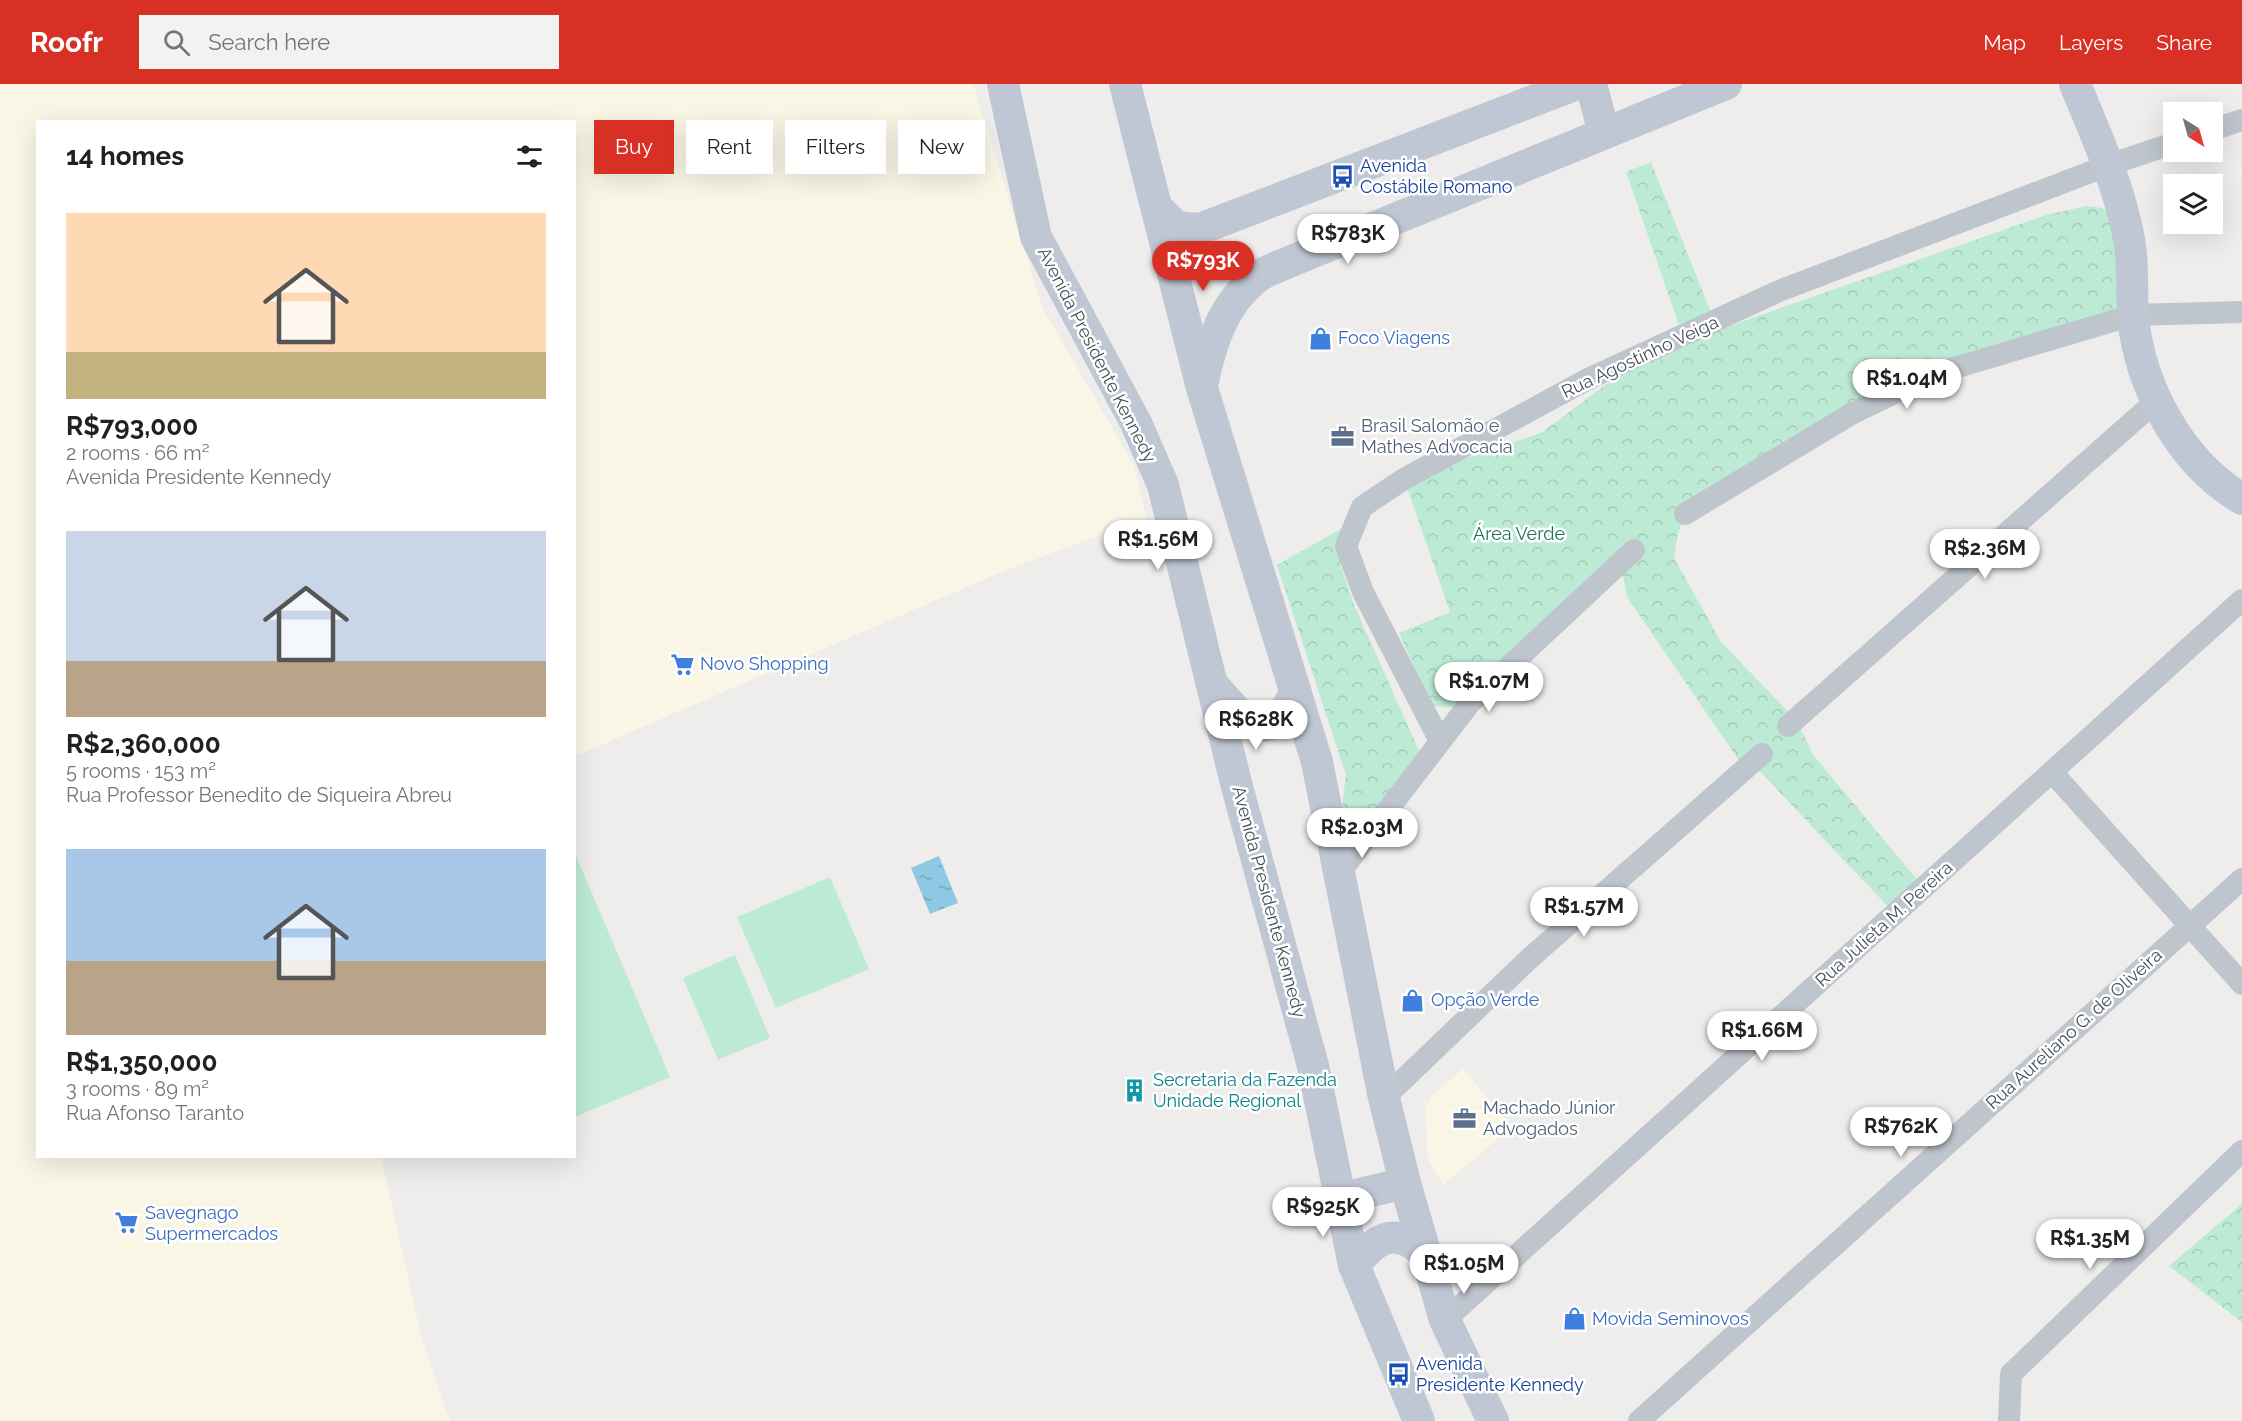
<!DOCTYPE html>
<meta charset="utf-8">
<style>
:root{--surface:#fff;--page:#f2f2f2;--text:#202124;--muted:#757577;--accent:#d93025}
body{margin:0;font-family:Raleway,sans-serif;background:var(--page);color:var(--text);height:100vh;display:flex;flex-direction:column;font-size:22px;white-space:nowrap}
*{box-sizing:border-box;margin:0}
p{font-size:20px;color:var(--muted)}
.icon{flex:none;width:33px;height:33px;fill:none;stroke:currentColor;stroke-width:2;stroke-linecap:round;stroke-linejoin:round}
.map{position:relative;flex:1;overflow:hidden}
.sheet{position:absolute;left:36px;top:36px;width:540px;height:1038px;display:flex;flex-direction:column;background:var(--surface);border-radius:0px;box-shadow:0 6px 24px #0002}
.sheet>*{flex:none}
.hud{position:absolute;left:594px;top:36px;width:570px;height:54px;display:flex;gap:12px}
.needle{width:39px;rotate:143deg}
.tools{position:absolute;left:2163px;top:18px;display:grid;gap:12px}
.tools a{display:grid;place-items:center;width:60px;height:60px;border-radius:0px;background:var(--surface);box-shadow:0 6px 24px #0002;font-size:30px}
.price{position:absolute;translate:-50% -51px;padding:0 14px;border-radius:21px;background:#fff;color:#222;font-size:20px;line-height:39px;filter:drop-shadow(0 2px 3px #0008)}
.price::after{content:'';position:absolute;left:50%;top:36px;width:18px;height:14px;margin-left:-9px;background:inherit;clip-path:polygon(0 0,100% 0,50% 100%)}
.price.selected{background:var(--accent);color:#fff}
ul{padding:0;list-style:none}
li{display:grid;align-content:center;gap:12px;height:318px;padding:0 30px}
li span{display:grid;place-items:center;height:186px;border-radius:0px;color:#555}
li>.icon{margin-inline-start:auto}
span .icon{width:108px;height:108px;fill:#fffc;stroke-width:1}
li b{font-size:26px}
h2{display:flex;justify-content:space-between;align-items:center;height:72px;padding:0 30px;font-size:26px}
.pill{padding:0 21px;border-radius:0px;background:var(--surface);box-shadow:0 6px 24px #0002;font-size:21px;line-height:54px}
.pill.selected{background:var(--accent);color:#fff}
header{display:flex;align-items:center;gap:36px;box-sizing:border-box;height:84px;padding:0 30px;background:var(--accent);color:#fff}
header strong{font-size:28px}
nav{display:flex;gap:33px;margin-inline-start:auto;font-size:21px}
.search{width:420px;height:54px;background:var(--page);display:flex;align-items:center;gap:15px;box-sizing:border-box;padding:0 21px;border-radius:0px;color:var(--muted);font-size:22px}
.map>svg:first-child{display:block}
</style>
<header>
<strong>Roofr</strong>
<div class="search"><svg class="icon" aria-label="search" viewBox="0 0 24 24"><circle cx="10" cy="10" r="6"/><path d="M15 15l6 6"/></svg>Search here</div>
<nav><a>Map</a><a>Layers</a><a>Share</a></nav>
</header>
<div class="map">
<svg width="2242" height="1337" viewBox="0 0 2242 1337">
<defs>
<pattern id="park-crowns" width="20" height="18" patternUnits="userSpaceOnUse" patternTransform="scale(1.5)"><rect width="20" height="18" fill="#bdead4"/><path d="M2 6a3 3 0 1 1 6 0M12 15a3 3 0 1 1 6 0" fill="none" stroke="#a4cab8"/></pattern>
<pattern id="water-ripples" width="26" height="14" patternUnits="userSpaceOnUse" patternTransform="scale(1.5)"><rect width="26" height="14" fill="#8ec8e3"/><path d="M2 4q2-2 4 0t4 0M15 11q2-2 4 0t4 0" fill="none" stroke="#76a5bb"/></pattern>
</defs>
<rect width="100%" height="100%" fill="#efedec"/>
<g fill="#f9f6e6">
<polygon points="0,0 973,0 1042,223 1135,383 1146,434 1004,487 575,672 574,38 38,38 38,1072 381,1073 422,1256 450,1337 0,1337"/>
<polygon points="1463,985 1512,1043 1443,1101 1428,1076 1425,1026 1432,1011"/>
</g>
<g fill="#bdead4">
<polygon points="574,767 670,993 575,1033 574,1033"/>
<polygon points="830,793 869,885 776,924 737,833"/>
<polygon points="735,871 770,954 718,976 683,894"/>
</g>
<g fill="url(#park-crowns)">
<polygon points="1651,78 1712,231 1681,247 1626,88"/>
<polygon points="2086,122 2103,124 2115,133 2125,176 2116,226 1952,285 1685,430 1677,453 1674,474 1721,558 1796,636 1814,672 1924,804 1895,830 1752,679 1740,678 1627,513 1620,473 1463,624 1432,622 1399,549 1450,528 1404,395 1541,349 1644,272 2046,131"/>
<polygon points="1346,442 1340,458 1341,482 1354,521 1424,678 1369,752 1352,752 1341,731 1346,691 1277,481"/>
<polygon points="2242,1120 2242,1238 2169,1182"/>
</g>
<polygon fill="url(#water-ripples)" points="939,772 958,819 930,830 911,784"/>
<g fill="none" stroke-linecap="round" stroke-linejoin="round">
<g stroke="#bec5cd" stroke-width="22">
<polyline points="2212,46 2242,36"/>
<polyline points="1685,430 1853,329 1934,290 2133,231 2242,228"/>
<polyline points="1788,642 2155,318"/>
<polyline points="1440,657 1363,508 1346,462 1362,423 1404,395 1590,294 1779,207 2109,81 2174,59"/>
<polyline points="2052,688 2242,900"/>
<polyline points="1340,788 1470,619 1634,466"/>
<polyline points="1384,1014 1529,875 1762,670"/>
<polyline points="1445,1236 2242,516"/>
<polyline points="1639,1337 2242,795"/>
<polyline points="2009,1337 2011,1290 2242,1067"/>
</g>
<g stroke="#c0c7d4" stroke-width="32">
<polyline points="1003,0 1036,153 1136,339 1163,401 1236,699 1313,982 1354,1181 1419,1337"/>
<polyline points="1125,0 1202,304 1317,678 1384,1014 1405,1099 1445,1236 1493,1337"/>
<polyline points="1591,0 1604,49"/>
<path d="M2075,0c21,51 44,101 54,155 5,27 2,52 4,78 7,70 47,145 109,182"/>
<polyline points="1157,124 1177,143 1200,145 1577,0"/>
<path d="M1203,297c8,-37 20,-77 52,-102 9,-8 23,-12 34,-17l437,-178"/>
<path d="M1213,601c29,34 56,67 82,7"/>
<polyline points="1339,1115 1405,1099"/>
<path d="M1354,1181c25,-30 41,-38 72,-11"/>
</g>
</g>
<defs>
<symbol id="bus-bare" viewBox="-9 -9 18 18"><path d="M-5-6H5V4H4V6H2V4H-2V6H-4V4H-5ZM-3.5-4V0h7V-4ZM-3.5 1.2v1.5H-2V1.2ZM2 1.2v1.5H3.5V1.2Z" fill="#1a4fb4" stroke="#fff" stroke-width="2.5" paint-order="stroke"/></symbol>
<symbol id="shop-bare" viewBox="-9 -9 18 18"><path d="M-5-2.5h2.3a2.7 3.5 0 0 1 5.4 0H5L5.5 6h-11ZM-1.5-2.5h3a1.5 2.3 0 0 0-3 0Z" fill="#3f7fe0" stroke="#fff" stroke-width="2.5" paint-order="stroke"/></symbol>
<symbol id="office-bare" viewBox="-9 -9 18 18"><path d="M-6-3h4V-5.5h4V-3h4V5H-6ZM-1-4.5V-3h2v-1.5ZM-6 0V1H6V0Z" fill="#5c6f8a" stroke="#fff" stroke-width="2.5" paint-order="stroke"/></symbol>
<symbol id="supermarket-bare" viewBox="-9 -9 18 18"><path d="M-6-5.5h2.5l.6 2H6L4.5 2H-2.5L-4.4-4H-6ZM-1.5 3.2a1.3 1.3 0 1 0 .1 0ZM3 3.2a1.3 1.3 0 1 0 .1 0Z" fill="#3f7fe0" stroke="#fff" stroke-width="2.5" paint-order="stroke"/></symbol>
<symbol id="building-bare" viewBox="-9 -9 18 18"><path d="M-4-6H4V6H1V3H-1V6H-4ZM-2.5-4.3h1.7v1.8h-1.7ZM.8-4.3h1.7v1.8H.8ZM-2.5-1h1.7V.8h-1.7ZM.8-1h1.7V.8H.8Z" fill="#0f9aa8" stroke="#fff" stroke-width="2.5" paint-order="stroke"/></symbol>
</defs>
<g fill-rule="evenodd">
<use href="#bus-bare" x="1326" y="76" width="33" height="33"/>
<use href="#shop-bare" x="1304" y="238" width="33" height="33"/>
<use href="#office-bare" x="1326" y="336" width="33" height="33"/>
<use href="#supermarket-bare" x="666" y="564" width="33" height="33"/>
<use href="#shop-bare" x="1396" y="900" width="33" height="33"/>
<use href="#building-bare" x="1118" y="990" width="33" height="33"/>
<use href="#office-bare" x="1448" y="1018" width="33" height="33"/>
<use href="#supermarket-bare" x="110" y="1122" width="33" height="33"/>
<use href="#shop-bare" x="1558" y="1218" width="33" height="33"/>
<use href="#bus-bare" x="1382" y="1274" width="33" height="33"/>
</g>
<g text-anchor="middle" stroke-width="5" stroke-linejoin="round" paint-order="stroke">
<g font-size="18" fill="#164399" stroke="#fff" text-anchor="start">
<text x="1360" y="88">Avenida<tspan x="1360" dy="21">Costábile Romano</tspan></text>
<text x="1416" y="1286">Avenida<tspan x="1416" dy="21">Presidente Kennedy</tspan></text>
</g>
<g font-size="18" fill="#366cbe" stroke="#fff" text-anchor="start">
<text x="1338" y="260">Foco Viagens</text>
<text x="700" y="586">Novo Shopping</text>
<text x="1431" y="922">Opção Verde</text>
<text x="145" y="1135">Savegnago<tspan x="145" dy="21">Supermercados</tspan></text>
<text x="1592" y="1241">Movida Seminovos</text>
</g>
<g font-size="18" fill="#464e58" stroke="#fff">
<text transform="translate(1097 271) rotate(63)" y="6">Avenida Presidente Kennedy</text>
<text transform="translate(1640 273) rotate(-25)" y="6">Rua Agostinho Veiga</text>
<text transform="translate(1269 818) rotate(75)" y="6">Avenida Presidente Kennedy</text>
<text transform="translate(1884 840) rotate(-42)" y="6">Rua Julieta M. Pereira</text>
<text transform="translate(2074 945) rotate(-42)" y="6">Rua Aureliano G. de Oliveira</text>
</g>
<g font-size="18" fill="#4e5e75" stroke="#fff" text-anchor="start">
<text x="1361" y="348">Brasil Salomão e<tspan x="1361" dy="21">Mathes Advocacia</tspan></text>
<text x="1483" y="1030">Machado Júnior<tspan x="1483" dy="21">Advogados</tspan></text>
</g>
<g font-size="18" fill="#1e7251" stroke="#fff">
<text x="1519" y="456">Área Verde</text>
</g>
<g font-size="18" fill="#0d838f" stroke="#fff" text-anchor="start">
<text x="1153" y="1002">Secretaria da Fazenda<tspan x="1153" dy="21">Unidade Regional</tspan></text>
</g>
</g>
</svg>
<div class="tools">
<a><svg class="needle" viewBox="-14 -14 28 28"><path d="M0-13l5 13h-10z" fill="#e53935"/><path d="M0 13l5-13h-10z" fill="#757577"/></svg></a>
<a><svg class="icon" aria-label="layers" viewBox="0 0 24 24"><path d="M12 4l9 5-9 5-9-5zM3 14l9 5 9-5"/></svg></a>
</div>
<b class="price" style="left:1348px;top:181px">R$783K</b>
<b class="price selected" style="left:1203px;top:208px">R$793K</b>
<b class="price" style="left:1907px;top:326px">R$1.04M</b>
<b class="price" style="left:1158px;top:487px">R$1.56M</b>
<b class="price" style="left:1985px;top:496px">R$2.36M</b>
<b class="price" style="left:1489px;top:629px">R$1.07M</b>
<b class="price" style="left:1256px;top:667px">R$628K</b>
<b class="price" style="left:1362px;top:775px">R$2.03M</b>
<b class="price" style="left:1584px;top:854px">R$1.57M</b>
<b class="price" style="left:1762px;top:978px">R$1.66M</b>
<b class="price" style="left:1901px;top:1074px">R$762K</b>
<b class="price" style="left:1323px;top:1154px">R$925K</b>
<b class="price" style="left:2090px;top:1186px">R$1.35M</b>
<b class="price" style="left:1464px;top:1211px">R$1.05M</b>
<div class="hud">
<a class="pill selected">Buy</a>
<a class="pill">Rent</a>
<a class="pill">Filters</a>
<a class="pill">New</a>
</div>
<section class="sheet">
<h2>14 homes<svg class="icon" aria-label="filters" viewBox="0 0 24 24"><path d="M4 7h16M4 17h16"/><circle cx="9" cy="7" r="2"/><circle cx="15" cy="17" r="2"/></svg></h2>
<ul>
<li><span style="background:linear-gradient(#ffd9b3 75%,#c2b280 0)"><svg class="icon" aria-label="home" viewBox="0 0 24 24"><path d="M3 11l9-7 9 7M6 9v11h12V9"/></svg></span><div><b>R$793,000</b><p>2 rooms · 66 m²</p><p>Avenida Presidente Kennedy</p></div></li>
<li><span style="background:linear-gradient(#c9d6e8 70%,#b9a48a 0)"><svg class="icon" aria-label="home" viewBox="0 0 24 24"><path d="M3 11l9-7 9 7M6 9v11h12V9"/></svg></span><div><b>R$2,360,000</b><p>5 rooms · 153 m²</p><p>Rua Professor Benedito de Siqueira Abreu</p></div></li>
<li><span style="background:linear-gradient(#a9c7e8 60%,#b9a48a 0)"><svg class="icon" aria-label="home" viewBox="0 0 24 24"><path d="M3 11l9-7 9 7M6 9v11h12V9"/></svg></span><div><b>R$1,350,000</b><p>3 rooms · 89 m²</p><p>Rua Afonso Taranto</p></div></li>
</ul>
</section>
</div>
